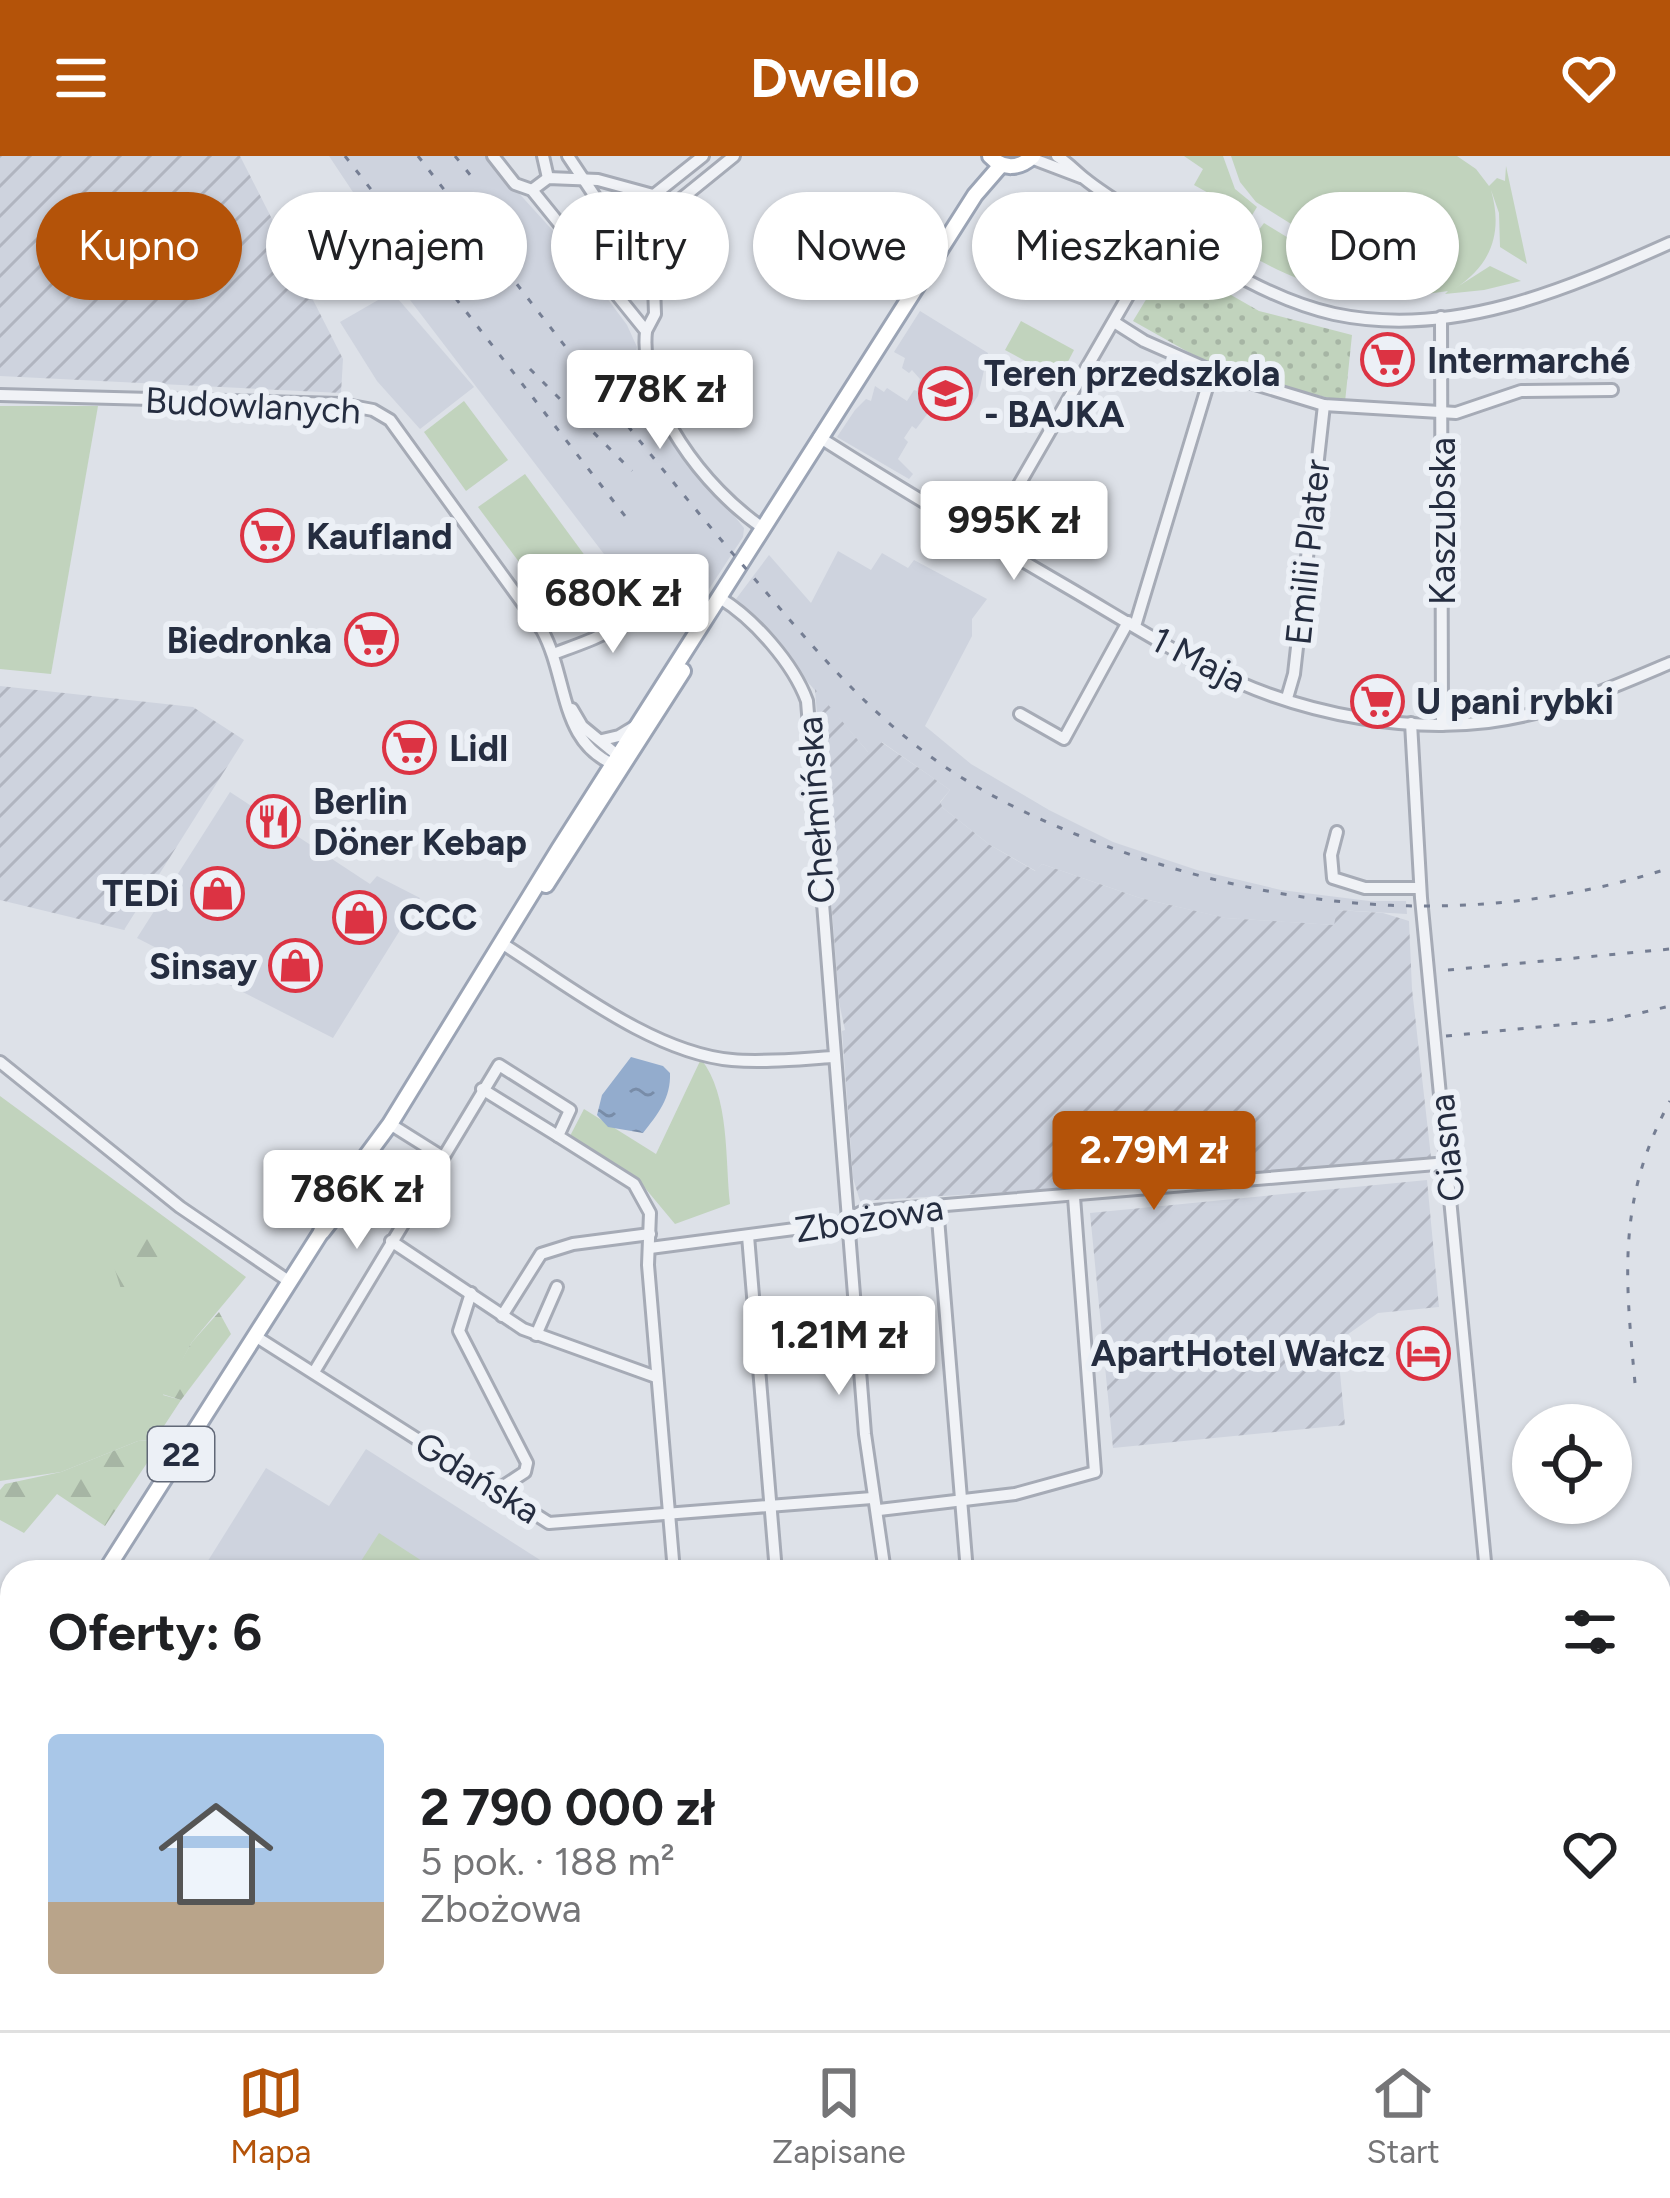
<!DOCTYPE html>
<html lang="pl">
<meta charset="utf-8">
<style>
:root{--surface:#fff;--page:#f6f6f6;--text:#202124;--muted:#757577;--line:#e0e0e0;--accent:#b45309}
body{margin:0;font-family:Figtree,sans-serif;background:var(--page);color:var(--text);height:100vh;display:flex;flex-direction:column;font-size:45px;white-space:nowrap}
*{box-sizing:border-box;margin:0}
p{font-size:39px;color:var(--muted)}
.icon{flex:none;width:66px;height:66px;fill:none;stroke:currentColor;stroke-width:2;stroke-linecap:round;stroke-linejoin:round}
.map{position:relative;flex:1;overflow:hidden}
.side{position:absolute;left:0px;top:1404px;width:1671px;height:471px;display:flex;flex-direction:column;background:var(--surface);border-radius:36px 36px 0 0;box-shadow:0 3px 9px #0004}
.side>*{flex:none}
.top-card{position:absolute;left:36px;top:36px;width:1599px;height:108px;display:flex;gap:24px}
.buttons{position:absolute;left:1512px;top:1248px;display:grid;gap:24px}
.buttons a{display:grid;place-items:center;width:120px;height:120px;border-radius:50%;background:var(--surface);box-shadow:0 3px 9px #0004;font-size:60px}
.price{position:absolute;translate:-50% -102px;padding:0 27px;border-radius:12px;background:#fff;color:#222;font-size:39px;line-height:78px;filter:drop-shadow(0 3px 6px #0008)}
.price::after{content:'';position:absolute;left:50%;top:72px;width:36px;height:27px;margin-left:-18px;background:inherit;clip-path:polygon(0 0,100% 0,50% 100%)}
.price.on{background:var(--accent);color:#fff}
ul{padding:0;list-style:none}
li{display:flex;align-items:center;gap:36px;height:300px;padding:0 48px}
li span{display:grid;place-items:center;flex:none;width:336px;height:240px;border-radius:12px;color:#555}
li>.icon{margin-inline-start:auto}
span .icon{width:144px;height:144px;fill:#fffc;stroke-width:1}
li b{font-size:51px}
h2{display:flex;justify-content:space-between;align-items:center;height:144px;padding:0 48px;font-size:51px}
.tag{padding:0 42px;border-radius:54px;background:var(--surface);box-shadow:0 3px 9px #0004;font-size:42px;line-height:108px}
.tag.on{background:var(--accent);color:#fff}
header{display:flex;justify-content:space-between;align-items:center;height:156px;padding:0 48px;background:var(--accent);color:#fff;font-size:54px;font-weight:700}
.tab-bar{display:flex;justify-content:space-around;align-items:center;height:168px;border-top:3px solid var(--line);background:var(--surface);font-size:33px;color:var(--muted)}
.tab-bar a{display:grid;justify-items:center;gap:6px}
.tab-bar .on{color:var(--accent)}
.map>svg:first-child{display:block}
</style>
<header><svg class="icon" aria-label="menu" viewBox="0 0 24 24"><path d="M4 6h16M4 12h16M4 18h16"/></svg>Dwello<svg class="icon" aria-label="heart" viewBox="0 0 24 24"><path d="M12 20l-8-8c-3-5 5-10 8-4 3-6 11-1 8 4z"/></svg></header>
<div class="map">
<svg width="1670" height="1874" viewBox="0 0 1670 1874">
<defs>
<pattern id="industrial-furrows" width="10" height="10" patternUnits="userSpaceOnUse" patternTransform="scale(3)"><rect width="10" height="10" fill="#ced3de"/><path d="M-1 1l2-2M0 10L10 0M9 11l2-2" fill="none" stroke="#b1b5c0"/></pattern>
<pattern id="forest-firs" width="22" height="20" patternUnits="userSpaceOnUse" patternTransform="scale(3)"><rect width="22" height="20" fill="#c1d3bd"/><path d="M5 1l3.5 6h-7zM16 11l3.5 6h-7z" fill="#a6b5a4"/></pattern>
<pattern id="park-dots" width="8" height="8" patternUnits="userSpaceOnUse" patternTransform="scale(3)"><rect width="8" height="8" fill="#c1d3bd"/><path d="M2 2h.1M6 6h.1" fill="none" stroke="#a6b5a4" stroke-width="1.8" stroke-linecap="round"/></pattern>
<pattern id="water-ripples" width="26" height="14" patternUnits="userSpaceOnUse" patternTransform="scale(3)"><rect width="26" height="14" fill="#93accd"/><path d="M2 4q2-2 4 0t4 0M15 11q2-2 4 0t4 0" fill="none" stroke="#788ca8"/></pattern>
</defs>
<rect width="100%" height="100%" fill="#dde1e8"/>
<g fill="#ced3de">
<polygon points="329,0 485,0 574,98 627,169 637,191 634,209 657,264 744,372 743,381 692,459 665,423 620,419 410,144 420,137"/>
<polygon points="392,136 474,231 420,273 377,225 340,166"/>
<polygon points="920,155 988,197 978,240 966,257 940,241 916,273 912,270 904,282 908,286 898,303 913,318 909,323 837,281 855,254 866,243 871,245 875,230 884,236 887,232 907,245 914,234 917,235 920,223 912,214 909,217 902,212 905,202 894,196"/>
<polygon points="838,395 871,414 882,397 908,412 914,404 987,443 972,463 972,480 925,570 971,608 1049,654 1113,686 1197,714 1281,734 1369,745 1406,745 1407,758 1338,754 1334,769 1225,762 1140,742 1042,708 1036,715 990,689 943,652 940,647 950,634 882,586 869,597 736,443 769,399 811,447"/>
<polygon points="230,636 370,728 377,720 420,742 333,882 137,782"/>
<polygon points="366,1293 559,1416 201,1416 266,1312 329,1350"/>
</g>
<g fill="url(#industrial-furrows)">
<polygon points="0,0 240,0 343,203 341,237 0,220"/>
<polygon points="0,530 193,551 244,584 124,774 0,744"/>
<polygon points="815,533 868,596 881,586 926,617 950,634 940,646 943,652 990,689 1035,715 1042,708 1140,742 1226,762 1334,769 1337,754 1383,757 1409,765 1412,833 1431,1001 1237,1018 1234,1010 1228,1011 1227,1018 1151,1024 1145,1018 1139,1018 1137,1026 1126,1029 860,1045 853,1022 842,875 845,874 839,846"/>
<polygon points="1427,1024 1439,1151 1378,1157 1337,1186 1345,1269 1113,1292 1090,1057"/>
</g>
<g fill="#c1d3bd">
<polygon points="1184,0 1223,0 1235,33 1257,51 1235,87 1222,81 1239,54 1194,29 1203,13"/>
<path d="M1231,0h226l19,13 13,17 8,-8 8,3 1,-15 21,98 -27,-17 -1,-34 -8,-23c12,42 1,75 -37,99l36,-23 31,15 -37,9 -39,4 3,-3 -28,4 -25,-6 -139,-87 -16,-20z"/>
<path d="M1264,67l108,66 3,-4 24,15c-58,-3 -106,-19 -156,-49z"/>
<polygon points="1021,165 1074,194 1059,223 1005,194"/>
<polygon points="464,245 508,304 466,335 424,276"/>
<polygon points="0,250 98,250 51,518 0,513"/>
<polygon points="525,318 594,412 548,445 478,351"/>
<path d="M701,903c29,37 24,100 29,145l-55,20 -40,-48 -65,-40 14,-27 72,45z"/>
<polygon points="0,940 246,1121 192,1186 163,1239 181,1244 162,1273 163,1283 138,1285 61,1316 0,1325"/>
<polygon points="379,1377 439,1416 354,1416"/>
<polygon points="1659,1676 1670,1677 1670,1874 1543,1874 1542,1863 1659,1863"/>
<polygon points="928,1863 1514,1863 1515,1874 929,1874"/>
</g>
<g fill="url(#forest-firs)">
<polygon points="142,1071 155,1071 170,1084 159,1123 134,1144 121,1133 109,1095 131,1087"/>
<polygon points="219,1156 231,1178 181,1244 162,1238 192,1186"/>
<polygon points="163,1283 105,1370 57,1338 24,1377 0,1364 0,1334 5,1328 61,1316 138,1285"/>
</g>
<polygon fill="url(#park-dots)" points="1170,104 1259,155 1352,179 1345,246 1222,215 1133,165"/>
<path fill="url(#water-ripples)" d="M631,901l32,9 7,7c1,25 -12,41 -27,60l-35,-6 -11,-12 5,-20z"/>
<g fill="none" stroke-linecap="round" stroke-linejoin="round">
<defs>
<g id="minor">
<path d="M493,0l22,28 17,6 114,141c-7,72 59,158 117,197"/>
<polyline points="543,0 548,22"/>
<polyline points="568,0 654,129 655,158 646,175"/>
<path d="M1057,0c11,7 18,15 28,23 21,17 46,31 69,46 54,34 116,75 180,89 118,25 231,-24 336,-71"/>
<polyline points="1031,2 1081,21"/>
<polyline points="532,34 548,22 598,24 653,39"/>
<polyline points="615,70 703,0"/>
<polyline points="628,86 734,0"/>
<polyline points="1441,161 1442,569"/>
<polyline points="1114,166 1144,185 1212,215 1324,249 1456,257 1521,235 1612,234"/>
<path d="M0,239l341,9 32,6 17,10 152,210c27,49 16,115 78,137"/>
<path d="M819,281c80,51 161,99 243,147 57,33 115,71 176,98 75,33 168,50 250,40 65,-8 123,-34 182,-59"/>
<polyline points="987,384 1165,76"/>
<path d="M720,442c34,21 73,65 87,103l58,733 20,138"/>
<polyline points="1135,470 1212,215"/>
<path d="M553,498c32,-12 62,-20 86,-47"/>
<polyline points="1287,542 1294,518 1324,249"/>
<polyline points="572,553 582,570 622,603"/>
<polyline points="1020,558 1064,583 1128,466"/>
<polyline points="1411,567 1421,742 1486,1416"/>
<polyline points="602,584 619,580 637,569"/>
<polyline points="1337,676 1331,699 1333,722 1365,732 1420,732"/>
<path d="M503,788c65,41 150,109 229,116 32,3 68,-1 101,-3"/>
<polyline points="0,906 180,1051 290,1126"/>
<polyline points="482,933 558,980"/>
<polyline points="390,968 441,1000"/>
<polyline points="937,1050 967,1416"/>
<polyline points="748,1080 776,1416"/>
<polyline points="391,1085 523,1173 656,1221"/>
<polyline points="650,1092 840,1067 862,1056 1448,1007"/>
<polyline points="471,1137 459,1175 527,1307 525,1316 496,1335"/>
<polyline points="502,1160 541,1098 573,1088 650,1078"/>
<polyline points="536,1179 557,1131"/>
<polyline points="255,1180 549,1367 872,1342"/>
<polyline points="314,1216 499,909 570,954 558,980 634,1028 650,1057 648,1109 674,1416"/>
<polyline points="879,1354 1015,1338 1095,1316 1074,1041"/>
<polyline points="0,1756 12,1764"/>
<polyline points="1529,1863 1530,1874"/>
</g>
<g id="major">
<path d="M990,0c13,14 29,13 43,0"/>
<polyline points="546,729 683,515"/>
<polyline points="322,1076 357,1031 372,1000"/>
<polyline points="105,1416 320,1078 336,1041 390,968 559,693 975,39 1001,9"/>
<polyline points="0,1582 12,1563"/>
</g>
</defs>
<use href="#minor" stroke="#a6abb6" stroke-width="16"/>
<use href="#major" stroke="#9ba4b5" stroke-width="20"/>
<use href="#minor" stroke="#f0f2f6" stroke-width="10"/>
<use href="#major" stroke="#fff" stroke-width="14"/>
<g stroke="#757e93" stroke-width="3" stroke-dasharray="6 12" stroke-linecap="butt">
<polyline points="345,0 632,369"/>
<path d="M418,0c104,134 206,270 316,399 56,64 109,132 175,185 60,49 127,80 200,107 182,67 374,81 561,21"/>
<polyline points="455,0 475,25"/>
<polyline points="530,213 632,315"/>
<polyline points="1448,814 1670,793"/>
<polyline points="1446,880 1610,864 1670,850"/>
<path d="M1635,1227c-10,-107 -18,-184 35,-282"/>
</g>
</g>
<defs>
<symbol id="supermarket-ring" viewBox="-11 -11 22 22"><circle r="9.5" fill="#ecf0f6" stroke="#dc3343" stroke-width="1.5"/><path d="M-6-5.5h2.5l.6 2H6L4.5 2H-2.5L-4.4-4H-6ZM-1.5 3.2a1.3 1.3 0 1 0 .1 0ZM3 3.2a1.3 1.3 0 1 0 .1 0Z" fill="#dc3343"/></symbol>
<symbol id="school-ring" viewBox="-11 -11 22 22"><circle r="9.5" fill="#ecf0f6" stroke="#dc3343" stroke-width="1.5"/><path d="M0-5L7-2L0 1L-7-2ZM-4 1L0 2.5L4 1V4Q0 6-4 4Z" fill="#dc3343"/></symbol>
<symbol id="restaurant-ring" viewBox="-11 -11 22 22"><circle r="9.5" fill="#ecf0f6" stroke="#dc3343" stroke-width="1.5"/><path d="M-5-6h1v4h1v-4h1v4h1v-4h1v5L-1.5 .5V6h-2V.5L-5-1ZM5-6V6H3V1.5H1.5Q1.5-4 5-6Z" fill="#dc3343"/></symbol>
<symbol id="shop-ring" viewBox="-11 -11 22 22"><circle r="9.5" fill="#ecf0f6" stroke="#dc3343" stroke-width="1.5"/><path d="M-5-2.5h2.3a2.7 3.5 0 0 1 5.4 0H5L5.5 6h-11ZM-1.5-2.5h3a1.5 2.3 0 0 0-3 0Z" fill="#dc3343"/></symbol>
<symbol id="hotel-ring" viewBox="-11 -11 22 22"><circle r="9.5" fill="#ecf0f6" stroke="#dc3343" stroke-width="1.5"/><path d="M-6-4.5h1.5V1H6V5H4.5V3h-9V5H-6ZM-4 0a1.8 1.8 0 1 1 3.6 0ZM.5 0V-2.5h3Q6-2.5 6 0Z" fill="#dc3343"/></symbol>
</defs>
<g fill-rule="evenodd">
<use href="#supermarket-ring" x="1358" y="174" width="59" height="59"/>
<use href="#school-ring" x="916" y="208" width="59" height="59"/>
<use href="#supermarket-ring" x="238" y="350" width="59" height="59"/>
<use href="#supermarket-ring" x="342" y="454" width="59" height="59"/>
<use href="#supermarket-ring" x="1348" y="516" width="59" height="59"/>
<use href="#supermarket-ring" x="380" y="562" width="59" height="59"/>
<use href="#restaurant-ring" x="244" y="636" width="59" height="59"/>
<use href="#shop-ring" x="188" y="708" width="59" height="59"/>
<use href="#shop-ring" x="330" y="732" width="59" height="59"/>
<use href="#shop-ring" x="266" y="780" width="59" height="59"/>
<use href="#hotel-ring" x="1394" y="1168" width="59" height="59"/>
</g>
<g text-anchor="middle" stroke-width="12" stroke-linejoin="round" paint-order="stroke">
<rect fill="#ecf0f6" stroke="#616877" stroke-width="3" x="148" y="1271" width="66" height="54" rx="9"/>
<g font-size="33" font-weight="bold" fill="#252d40">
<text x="181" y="1310">22</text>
</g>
<g font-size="36" font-weight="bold" fill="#252d40" stroke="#ecf0f6" text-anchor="start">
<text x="1427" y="217">Intermarché</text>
<text x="984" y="230">Teren przedszkola<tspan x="984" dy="41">- BAJKA</tspan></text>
<text x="306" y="393">Kaufland</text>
<text x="332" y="497" text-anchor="end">Biedronka</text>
<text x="1416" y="558">U pani rybki</text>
<text x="449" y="605">Lidl</text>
<text x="313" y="658">Berlin<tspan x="313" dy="41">Döner Kebap</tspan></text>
<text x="179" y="750" text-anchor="end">TEDi</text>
<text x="399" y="774">CCC</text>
<text x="257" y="823" text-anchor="end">Sinsay</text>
<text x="1385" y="1210" text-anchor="end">ApartHotel Wałcz</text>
</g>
<g font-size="36" fill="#252d40" stroke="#ecf0f6">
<text transform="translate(253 249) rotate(3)" y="13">Budowlanych</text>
<text transform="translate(1442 365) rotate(-90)" y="13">Kaszubska</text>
<text transform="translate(1307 396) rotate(-84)" y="13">Emilii Plater</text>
<text transform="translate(1199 503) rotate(27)" y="13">1 Maja</text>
<text transform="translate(815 654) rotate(-94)" y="13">Chełmińska</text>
<text transform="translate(1446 992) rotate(-96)" y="13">Ciasna</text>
<text transform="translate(869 1062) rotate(-9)" y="13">Zbożowa</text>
<text transform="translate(478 1321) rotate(32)" y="13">Gdańska</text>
</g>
</g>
</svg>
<div class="buttons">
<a><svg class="icon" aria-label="locate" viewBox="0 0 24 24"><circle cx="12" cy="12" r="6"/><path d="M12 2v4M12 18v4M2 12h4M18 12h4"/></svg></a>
</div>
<b class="price" style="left:660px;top:296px">778K zł</b>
<b class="price" style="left:1014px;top:427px">995K zł</b>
<b class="price" style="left:613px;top:500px">680K zł</b>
<b class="price on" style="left:1154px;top:1057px">2.79M zł</b>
<b class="price" style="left:357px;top:1096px">786K zł</b>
<b class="price" style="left:839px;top:1242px">1.21M zł</b>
<div class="top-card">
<a class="tag on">Kupno</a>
<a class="tag">Wynajem</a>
<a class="tag">Filtry</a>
<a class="tag">Nowe</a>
<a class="tag">Mieszkanie</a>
<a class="tag">Dom</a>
</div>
<section class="side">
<h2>Oferty: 6<svg class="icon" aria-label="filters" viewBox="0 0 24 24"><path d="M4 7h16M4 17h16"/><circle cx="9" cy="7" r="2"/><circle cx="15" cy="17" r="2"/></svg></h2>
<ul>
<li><span style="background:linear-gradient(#a9c7e8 70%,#b9a48a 0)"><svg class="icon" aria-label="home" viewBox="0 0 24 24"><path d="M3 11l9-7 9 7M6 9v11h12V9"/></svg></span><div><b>2 790 000 zł</b><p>5 pok. · 188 m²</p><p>Zbożowa</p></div><svg class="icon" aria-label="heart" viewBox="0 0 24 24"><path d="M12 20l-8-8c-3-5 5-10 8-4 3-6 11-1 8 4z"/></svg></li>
</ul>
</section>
</div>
<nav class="tab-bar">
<a class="on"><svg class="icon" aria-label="map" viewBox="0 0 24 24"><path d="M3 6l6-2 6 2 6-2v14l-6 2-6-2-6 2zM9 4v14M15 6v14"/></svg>Mapa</a>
<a><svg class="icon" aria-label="saved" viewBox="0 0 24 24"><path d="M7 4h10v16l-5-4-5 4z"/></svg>Zapisane</a>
<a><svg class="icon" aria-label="home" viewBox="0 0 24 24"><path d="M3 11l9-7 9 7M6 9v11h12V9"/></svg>Start</a>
</nav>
